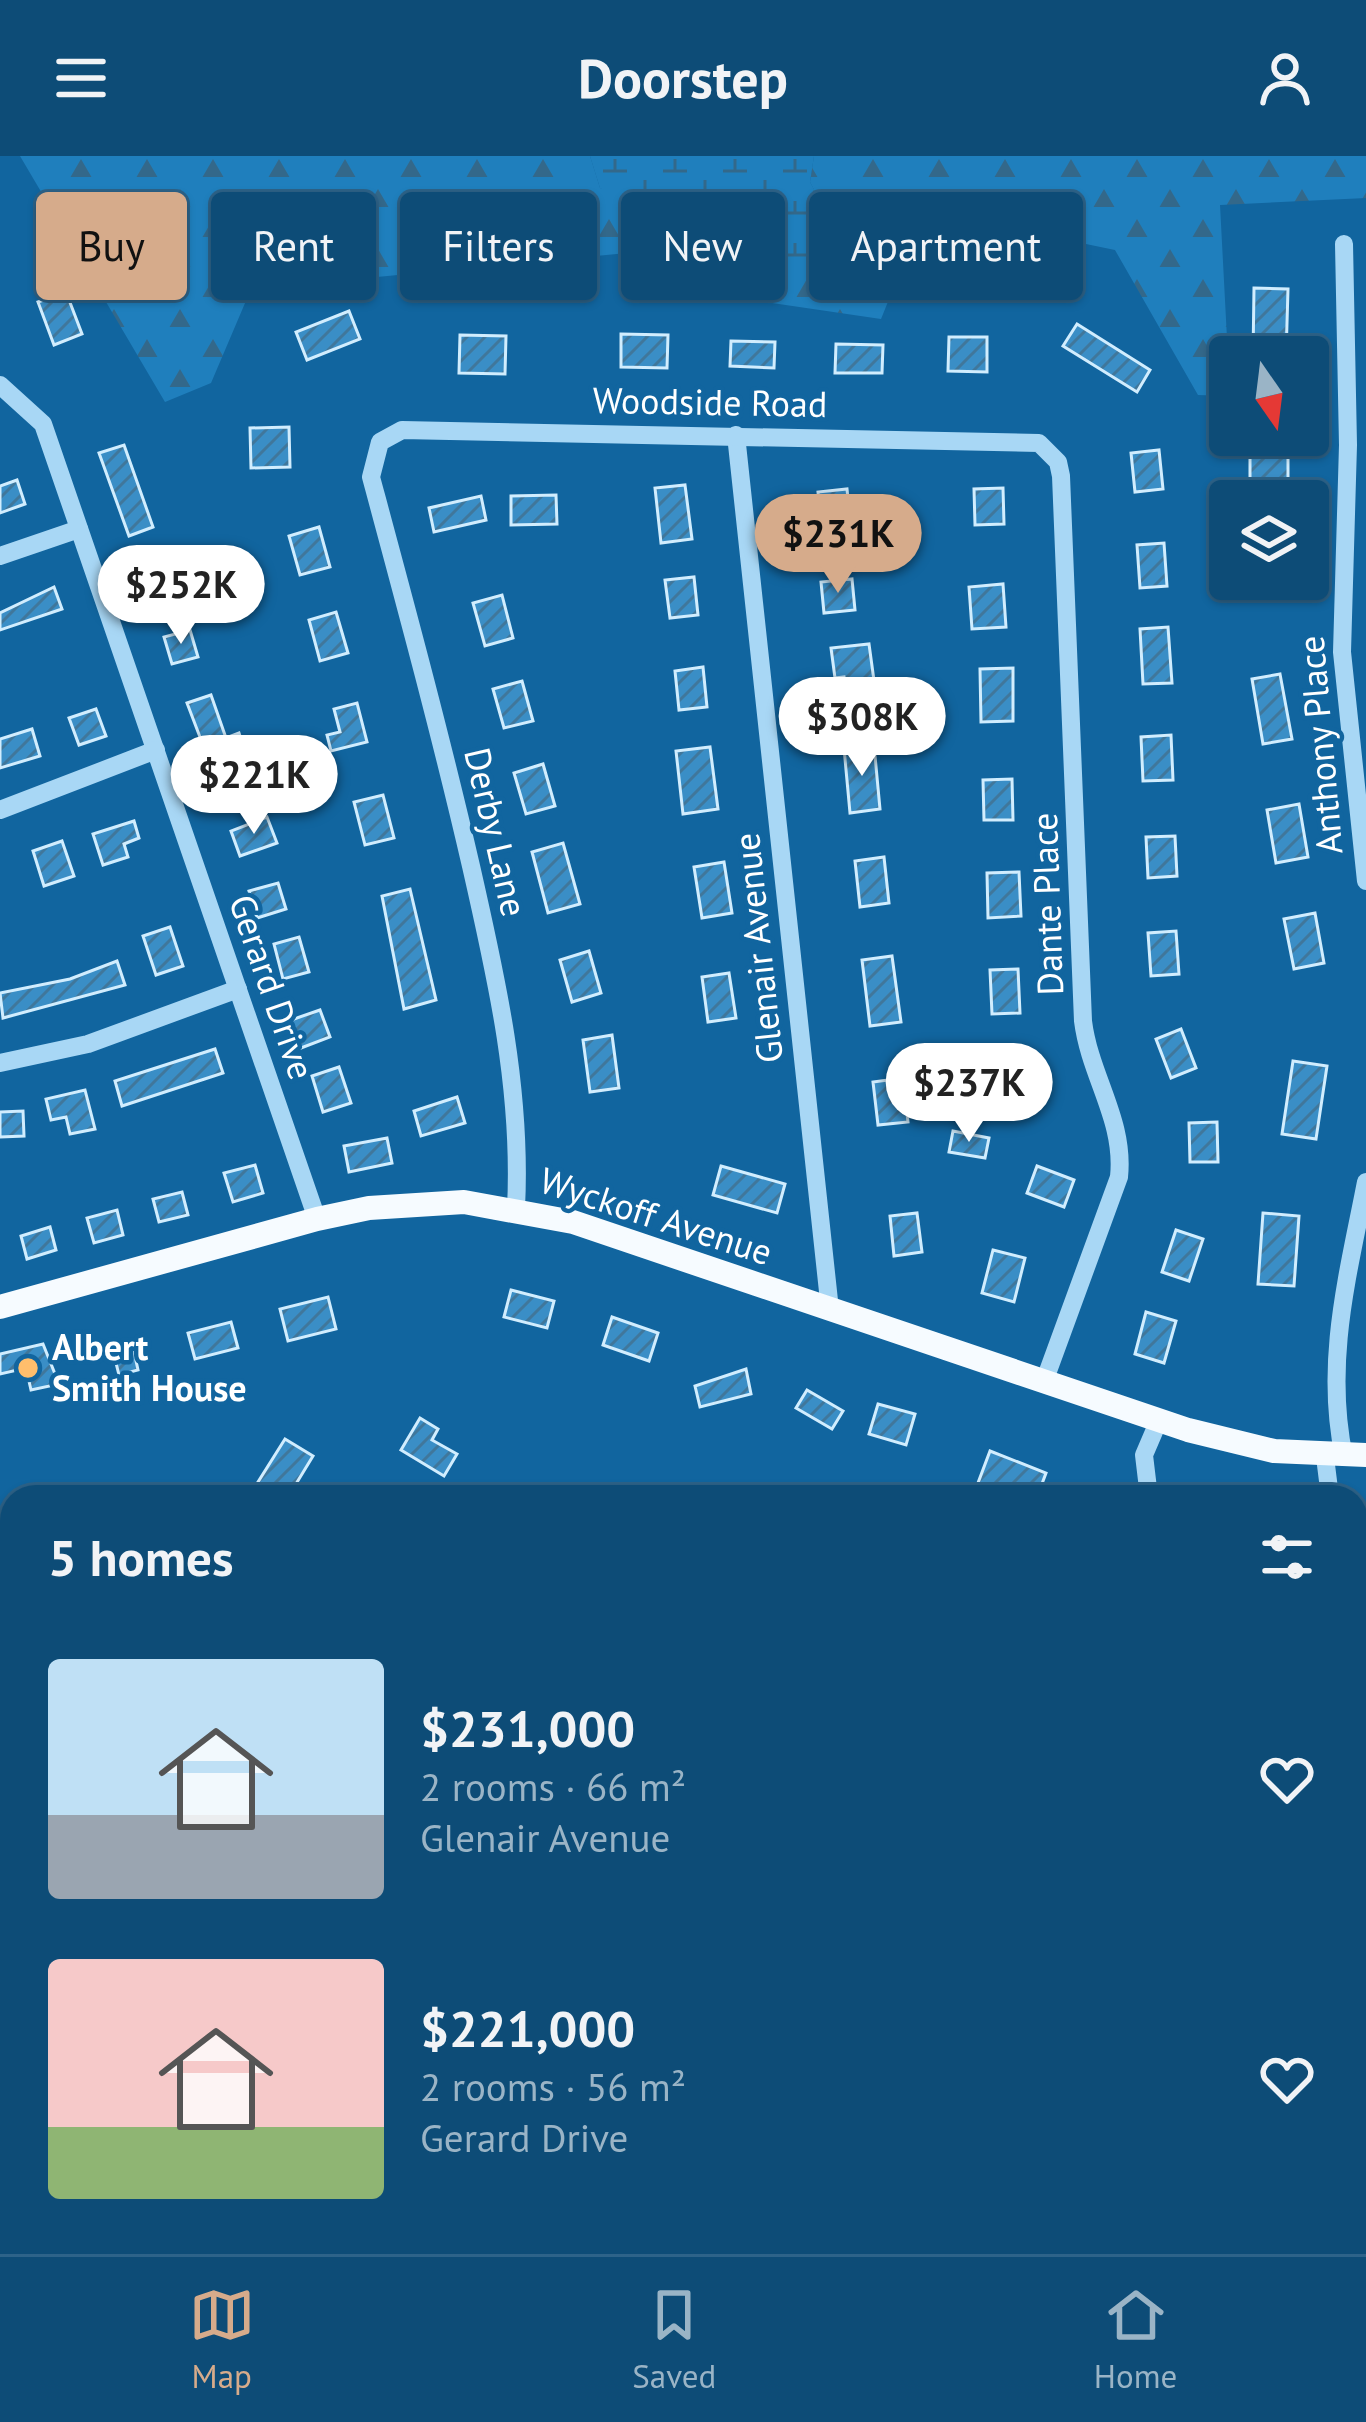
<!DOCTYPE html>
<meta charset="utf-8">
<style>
:root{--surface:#0d4c77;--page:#1b567f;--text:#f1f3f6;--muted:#9ab4c6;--line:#2d6389;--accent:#d6ab8b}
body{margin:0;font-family:"PT Sans",sans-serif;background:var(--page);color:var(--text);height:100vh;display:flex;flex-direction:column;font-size:45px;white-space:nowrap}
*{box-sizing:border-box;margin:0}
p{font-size:39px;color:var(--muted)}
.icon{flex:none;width:66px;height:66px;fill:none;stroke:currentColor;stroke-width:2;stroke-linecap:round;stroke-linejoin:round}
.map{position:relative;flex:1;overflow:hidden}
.sheet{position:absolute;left:0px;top:1329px;width:1368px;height:771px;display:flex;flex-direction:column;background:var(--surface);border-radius:36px 36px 0 0;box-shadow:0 3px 9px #0004,0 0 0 3px var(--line)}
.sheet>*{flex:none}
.banner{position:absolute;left:36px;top:36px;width:1296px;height:108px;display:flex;gap:24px}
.needle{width:78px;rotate:166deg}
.fabs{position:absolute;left:1209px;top:180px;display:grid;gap:24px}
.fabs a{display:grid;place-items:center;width:120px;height:120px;border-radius:12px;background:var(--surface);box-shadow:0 3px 9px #0004,0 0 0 3px var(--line);font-size:60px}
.price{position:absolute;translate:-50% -102px;padding:0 27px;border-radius:42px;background:#fff;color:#222;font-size:39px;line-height:78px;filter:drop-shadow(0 3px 6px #0008)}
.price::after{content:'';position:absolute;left:50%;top:72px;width:36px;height:27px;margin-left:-18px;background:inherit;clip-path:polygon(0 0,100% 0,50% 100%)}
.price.active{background:var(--accent);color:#111}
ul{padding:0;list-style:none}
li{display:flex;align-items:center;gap:36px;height:300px;padding:0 48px}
li span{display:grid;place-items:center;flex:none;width:336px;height:240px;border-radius:12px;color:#555}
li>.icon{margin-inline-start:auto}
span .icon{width:144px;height:144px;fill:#fffc;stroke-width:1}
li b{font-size:51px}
h2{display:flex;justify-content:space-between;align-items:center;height:144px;padding:0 48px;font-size:51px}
.tag{padding:0 42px;border-radius:12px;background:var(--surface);box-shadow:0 3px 9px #0004,0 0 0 3px var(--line);font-size:42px;line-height:108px}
.tag.active{background:var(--accent);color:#111}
header{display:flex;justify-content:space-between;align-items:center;height:156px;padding:0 48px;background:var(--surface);font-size:54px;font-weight:800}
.tab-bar{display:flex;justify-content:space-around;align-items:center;height:168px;border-top:3px solid var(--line);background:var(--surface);font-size:33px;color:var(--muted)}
.tab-bar a{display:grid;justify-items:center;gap:6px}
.tab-bar .active{color:var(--accent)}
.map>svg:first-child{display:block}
</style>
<header><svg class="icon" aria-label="menu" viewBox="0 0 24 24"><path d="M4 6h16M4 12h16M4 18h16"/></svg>Doorstep<svg class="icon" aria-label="person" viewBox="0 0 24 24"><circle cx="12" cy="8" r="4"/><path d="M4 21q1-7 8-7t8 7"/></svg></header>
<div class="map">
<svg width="1366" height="2098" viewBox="0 0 1366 2098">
<defs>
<pattern id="forest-firs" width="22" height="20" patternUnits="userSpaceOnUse" patternTransform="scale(3)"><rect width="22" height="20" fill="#1f7fbd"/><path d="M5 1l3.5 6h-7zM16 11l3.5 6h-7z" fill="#33688a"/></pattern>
<pattern id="wetland-marsh" width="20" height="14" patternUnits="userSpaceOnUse" patternTransform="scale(3)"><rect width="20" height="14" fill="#1f7fbd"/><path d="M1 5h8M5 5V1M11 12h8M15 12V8" fill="none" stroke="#33688a"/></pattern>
<pattern id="building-hatch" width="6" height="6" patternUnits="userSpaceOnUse" patternTransform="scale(3)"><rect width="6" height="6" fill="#3a8ec6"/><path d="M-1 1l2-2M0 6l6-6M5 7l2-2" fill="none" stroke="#40779b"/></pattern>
</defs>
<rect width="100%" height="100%" fill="#11659f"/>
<polygon fill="url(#forest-firs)" points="20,0 590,0 600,32 854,111 810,26 814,0 1366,0 1366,42 1220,49 1230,240 1198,239 1115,94 984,67 918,71 881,163 745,143 700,90 251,133 211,227 165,246"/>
<polygon fill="url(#wetland-marsh)" points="590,0 814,0 810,26 855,111 760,113 600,32"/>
<g fill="url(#building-hatch)" stroke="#d1edfe" stroke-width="3">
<polygon points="1254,132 1288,133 1286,201 1253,201"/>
<polygon points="66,136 82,178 54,189 38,146"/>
<polygon points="349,155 360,183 307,204 296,176"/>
<polygon points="1077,168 1150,214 1137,236 1063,190"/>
<polygon points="621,178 668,179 667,212 621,211"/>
<polygon points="460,179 506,180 505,218 459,217"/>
<polygon points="949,181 987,181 987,216 948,215"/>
<polygon points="731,185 775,186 774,212 730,210"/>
<polygon points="836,188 883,189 882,217 835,217"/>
<polygon points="289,271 290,311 251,312 250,272"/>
<polygon points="1250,279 1288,279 1288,324 1250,325"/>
<polygon points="124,289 153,371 129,380 99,297"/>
<polygon points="1159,294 1163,333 1135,336 1131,297"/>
<polygon points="17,324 25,348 0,357 0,330"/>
<polygon points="685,329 692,383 661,387 655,332"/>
<polygon points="1003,332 1004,368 975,369 974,333"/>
<polygon points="847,333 851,373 822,377 818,336"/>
<polygon points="556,339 557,368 511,369 511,340"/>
<polygon points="481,340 486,364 434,376 429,352"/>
<polygon points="319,371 330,411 300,419 289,380"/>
<polygon points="1164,387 1167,430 1140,432 1137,389"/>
<polygon points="166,409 176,437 151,445 141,417"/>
<polygon points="694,421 698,459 670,462 665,424"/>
<polygon points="852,423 855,454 824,457 821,426"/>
<polygon points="1003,428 1006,471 972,473 969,431"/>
<polygon points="54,431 62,453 0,474 0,457"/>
<polygon points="502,439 513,482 485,490 473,447"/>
<polygon points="336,456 348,497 320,505 309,464"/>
<polygon points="1168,471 1172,527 1143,528 1140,473"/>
<polygon points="190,474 198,501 172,508 164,481"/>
<polygon points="869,488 878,554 849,557 844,521 835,522 831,492"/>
<polygon points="703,511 707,551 679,554 675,515"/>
<polygon points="1013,512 1013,565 981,566 980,513"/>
<polygon points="1280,518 1292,583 1263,588 1252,523"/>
<polygon points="522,525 533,565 504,572 493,533"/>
<polygon points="211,539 226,582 239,577 253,620 219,631 187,547"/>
<polygon points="357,547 367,586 331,595 327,579 340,576 334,553"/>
<polygon points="96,553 106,580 79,589 69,562"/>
<polygon points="32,573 40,600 0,612 0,583"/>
<polygon points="1171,579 1173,624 1143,625 1141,581"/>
<polygon points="874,589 880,653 850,657 844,592"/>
<polygon points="710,591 718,653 683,658 676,595"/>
<polygon points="543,608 555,650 526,658 514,617"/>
<polygon points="1012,623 1013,664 984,664 983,624"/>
<polygon points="383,639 394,682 365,689 354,646"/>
<polygon points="1299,648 1308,701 1276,707 1267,654"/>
<polygon points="267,661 277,687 240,700 231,675"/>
<polygon points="134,665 139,682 124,688 128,701 103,709 93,678"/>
<polygon points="1175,680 1177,720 1148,722 1146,681"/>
<polygon points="62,685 74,720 44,730 33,695"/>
<polygon points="563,687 580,748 548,757 532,696"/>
<polygon points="884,701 889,747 860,751 855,705"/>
<polygon points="724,706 732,757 702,762 694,711"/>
<polygon points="1019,716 1021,760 988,762 987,717"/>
<polygon points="278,727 286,753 257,762 249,735"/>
<polygon points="410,733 436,844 404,853 382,740"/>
<polygon points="1315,757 1324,807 1294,813 1284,763"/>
<polygon points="170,771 183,810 156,819 143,780"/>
<polygon points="1176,775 1179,818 1151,820 1148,777"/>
<polygon points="299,781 309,816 283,823 274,788"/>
<polygon points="589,795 601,837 572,846 560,804"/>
<polygon points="892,800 901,866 870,870 862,804"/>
<polygon points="117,805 125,829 3,862 0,837 70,823"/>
<polygon points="1018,813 1020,857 992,858 990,814"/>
<polygon points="729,817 736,862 708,866 702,821"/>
<polygon points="320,854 330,881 301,892 291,864"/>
<polygon points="1181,873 1196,912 1171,922 1156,883"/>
<polygon points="612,879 619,932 590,936 583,884"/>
<polygon points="215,893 223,917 122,950 115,925"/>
<polygon points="1293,905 1327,910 1316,983 1282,978"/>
<polygon points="1022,906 1037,938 1003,953 989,921"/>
<polygon points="339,911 351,947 323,956 312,920"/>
<polygon points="903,922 908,966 878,969 873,926"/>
<polygon points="85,934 95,973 70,978 66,961 51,964 46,943"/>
<polygon points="457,941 465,967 421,980 414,955"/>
<polygon points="23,955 24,980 0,981 0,956"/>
<polygon points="1217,966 1218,1006 1190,1006 1189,967"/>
<polygon points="953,975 989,982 985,1002 949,996"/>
<polygon points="387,982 392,1007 349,1016 344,990"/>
<polygon points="255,1009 263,1037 233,1046 224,1017"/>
<polygon points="721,1010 785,1028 777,1057 713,1039"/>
<polygon points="1037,1010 1074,1024 1064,1051 1027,1037"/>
<polygon points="182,1036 188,1059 159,1066 153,1043"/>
<polygon points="117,1054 123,1079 94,1087 87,1062"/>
<polygon points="917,1057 922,1096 894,1100 890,1060"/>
<polygon points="1263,1057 1299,1060 1294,1130 1258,1128"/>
<polygon points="50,1071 56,1094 27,1103 21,1080"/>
<polygon points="1176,1074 1203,1083 1189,1125 1162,1116"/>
<polygon points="993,1094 1025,1102 1014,1146 982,1137"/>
<polygon points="511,1134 554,1145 547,1172 504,1161"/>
<polygon points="328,1141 336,1173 288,1185 280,1153"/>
<polygon points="1146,1156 1176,1165 1164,1207 1135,1198"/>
<polygon points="612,1161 658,1177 649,1205 603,1189"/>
<polygon points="231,1166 238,1192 195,1203 188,1177"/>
<polygon points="43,1188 59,1228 31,1234 26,1212 0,1218 0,1198"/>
<polygon points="133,1191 138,1214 119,1219 113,1195"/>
<polygon points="746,1213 751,1238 700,1251 695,1230"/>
<polygon points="807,1234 843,1255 832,1273 796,1252"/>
<polygon points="878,1248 915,1258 906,1289 869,1278"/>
<polygon points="420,1262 438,1273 432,1284 457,1298 444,1320 401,1294"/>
<polygon points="285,1283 313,1300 288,1341 265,1341 253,1334"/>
<polygon points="990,1295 1046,1317 1037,1341 1015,1341 978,1327"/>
</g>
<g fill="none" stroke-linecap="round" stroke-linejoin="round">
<g stroke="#a8d7f5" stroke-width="18">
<polyline points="1344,88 1348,289 1342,496 1366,725"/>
<polyline points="0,229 43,268 317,1063"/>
<polyline points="736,279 830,1154"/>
<polyline points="0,400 79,373"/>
<polyline points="0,654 156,594"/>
<polyline points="0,907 88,888 238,833"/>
<path d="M516,1052c6,-117 -19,-228 -45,-342 -30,-130 -65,-259 -100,-389l9,-35 22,-12 637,13 19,19 3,14 22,545c7,56 42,99 36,156l-75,205"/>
<polyline points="1325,1301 1330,1341"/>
<path d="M1344,1301c-20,-95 4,-182 22,-275"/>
<polyline points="1149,1341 1144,1299 1159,1264"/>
<polyline points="1356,1465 1366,1504"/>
<polyline points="0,1484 12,1525"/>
<polyline points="0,1621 12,1617"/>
<polyline points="283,2088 286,2098"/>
<polyline points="613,2088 617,2098"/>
<polyline points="996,2088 998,2098"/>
<polyline points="4,2098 12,2083"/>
<polyline points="1048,2098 1137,2088"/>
</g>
<polyline stroke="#f6fbff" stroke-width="24" points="0,1151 317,1063 369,1052 464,1046 573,1066 1188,1274 1274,1295 1366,1299"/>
</g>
<circle fill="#ffbe6c" stroke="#11659f" stroke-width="4.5" cx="28" cy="1212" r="12"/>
<g text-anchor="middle" stroke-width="9" stroke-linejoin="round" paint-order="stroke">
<g font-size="36" fill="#fff" stroke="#11659f">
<text transform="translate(710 246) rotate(1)" y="13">Woodside Road</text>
<text transform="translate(1320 589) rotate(-95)" y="13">Anthony Place</text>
<text transform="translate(496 676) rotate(77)" y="13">Derby Lane</text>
<text transform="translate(1047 748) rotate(-92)" y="13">Dante Place</text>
<text transform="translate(758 792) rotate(-96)" y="13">Glenair Avenue</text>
<text transform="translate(272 831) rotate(71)" y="13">Gerard Drive</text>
<text transform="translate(656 1060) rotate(18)" y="13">Wyckoff Avenue</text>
</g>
<g font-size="36" font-weight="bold" fill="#fff" stroke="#11659f" text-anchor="start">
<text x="52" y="1204">Albert<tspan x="52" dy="41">Smith House</tspan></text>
</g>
</g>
</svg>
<div class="fabs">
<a><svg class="needle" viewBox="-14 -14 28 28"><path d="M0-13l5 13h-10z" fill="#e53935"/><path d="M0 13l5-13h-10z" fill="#9ab4c6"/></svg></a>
<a><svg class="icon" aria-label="layers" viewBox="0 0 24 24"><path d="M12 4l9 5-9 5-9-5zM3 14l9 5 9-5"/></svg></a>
</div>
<b class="price active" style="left:838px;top:440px">$231K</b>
<b class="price" style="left:181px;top:491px">$252K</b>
<b class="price" style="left:862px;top:623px">$308K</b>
<b class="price" style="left:254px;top:681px">$221K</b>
<b class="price" style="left:969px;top:989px">$237K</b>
<div class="banner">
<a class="tag active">Buy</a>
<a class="tag">Rent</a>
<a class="tag">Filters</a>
<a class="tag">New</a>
<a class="tag">Apartment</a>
</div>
<section class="sheet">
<h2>5 homes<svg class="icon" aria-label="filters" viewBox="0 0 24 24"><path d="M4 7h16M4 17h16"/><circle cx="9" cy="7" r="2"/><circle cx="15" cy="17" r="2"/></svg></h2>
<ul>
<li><span style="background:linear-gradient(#bfe0f5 65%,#9aa5b1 0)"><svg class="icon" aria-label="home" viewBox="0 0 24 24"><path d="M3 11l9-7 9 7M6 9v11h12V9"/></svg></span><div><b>$231,000</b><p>2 rooms · 66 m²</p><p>Glenair Avenue</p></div><svg class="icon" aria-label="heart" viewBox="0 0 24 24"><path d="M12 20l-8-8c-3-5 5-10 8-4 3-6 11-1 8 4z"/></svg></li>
<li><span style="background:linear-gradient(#f6c9c9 70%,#8fb573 0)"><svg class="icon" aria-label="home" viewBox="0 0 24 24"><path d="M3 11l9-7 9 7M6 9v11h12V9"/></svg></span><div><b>$221,000</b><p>2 rooms · 56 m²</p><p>Gerard Drive</p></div><svg class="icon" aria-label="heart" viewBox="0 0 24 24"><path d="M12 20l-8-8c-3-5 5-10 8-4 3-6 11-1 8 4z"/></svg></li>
</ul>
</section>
</div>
<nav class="tab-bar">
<a class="active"><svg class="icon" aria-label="map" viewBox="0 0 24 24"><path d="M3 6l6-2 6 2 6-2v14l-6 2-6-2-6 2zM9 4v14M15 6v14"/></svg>Map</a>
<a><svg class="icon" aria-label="saved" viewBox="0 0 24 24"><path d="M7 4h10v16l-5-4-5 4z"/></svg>Saved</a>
<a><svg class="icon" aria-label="home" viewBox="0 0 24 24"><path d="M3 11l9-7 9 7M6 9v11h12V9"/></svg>Home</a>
</nav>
